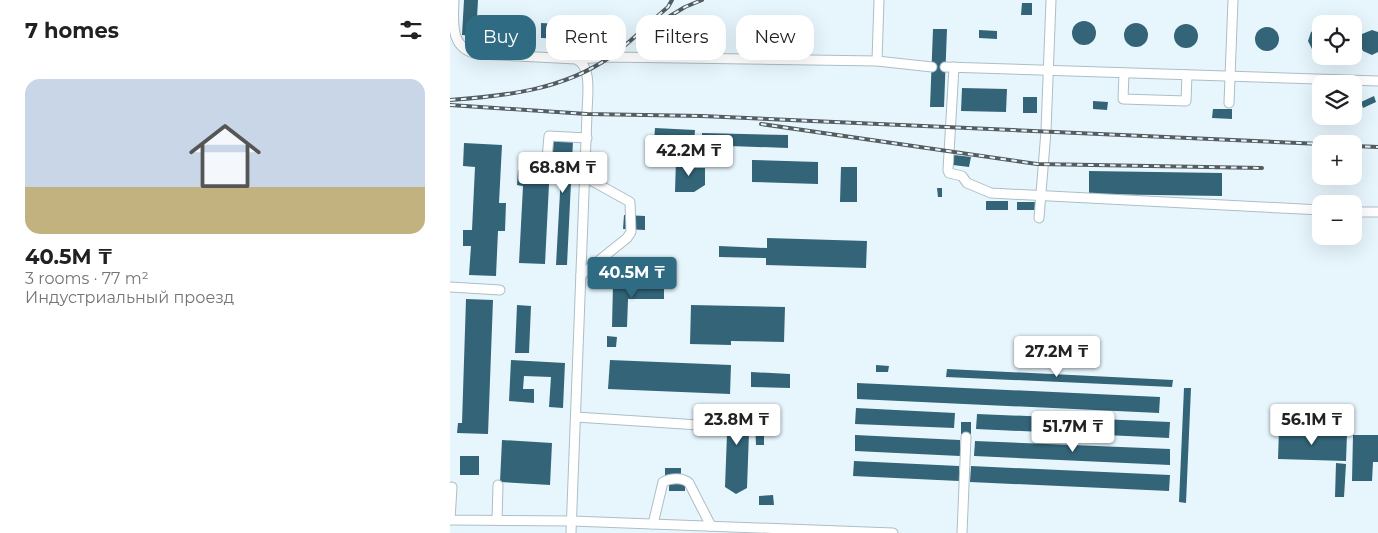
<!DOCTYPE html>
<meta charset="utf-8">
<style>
:root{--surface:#fff;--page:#f6f6f6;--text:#202124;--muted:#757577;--accent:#2f6c83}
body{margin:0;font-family:Montserrat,sans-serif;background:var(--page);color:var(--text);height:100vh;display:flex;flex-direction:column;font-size:19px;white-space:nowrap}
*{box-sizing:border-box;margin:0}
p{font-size:16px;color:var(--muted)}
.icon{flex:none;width:28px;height:28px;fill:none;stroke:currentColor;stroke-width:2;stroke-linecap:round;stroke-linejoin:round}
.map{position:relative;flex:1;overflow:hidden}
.side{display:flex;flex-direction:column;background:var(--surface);width:450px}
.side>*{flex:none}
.banner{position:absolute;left:15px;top:15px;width:475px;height:45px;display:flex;gap:10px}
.tools{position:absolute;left:862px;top:15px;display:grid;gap:10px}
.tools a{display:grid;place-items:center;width:50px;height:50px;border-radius:10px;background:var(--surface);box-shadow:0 5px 20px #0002;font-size:25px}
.price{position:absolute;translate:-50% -42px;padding:0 11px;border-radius:5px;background:#fff;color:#222;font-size:16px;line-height:32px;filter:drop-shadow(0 1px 2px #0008)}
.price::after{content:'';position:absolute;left:50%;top:30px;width:15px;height:11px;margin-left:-8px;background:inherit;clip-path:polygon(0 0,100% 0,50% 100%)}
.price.selected{background:var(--accent);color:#fff}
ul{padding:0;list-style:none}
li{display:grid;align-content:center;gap:10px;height:265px;padding:0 25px}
li span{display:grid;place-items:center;height:155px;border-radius:15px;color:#555}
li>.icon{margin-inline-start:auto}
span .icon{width:90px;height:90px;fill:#fffc;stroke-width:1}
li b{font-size:21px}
h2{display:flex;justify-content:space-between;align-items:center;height:60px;padding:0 25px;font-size:21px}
.chip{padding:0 18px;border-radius:15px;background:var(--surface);box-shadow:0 5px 20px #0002;font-size:18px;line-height:45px}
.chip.selected{background:var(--accent);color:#fff}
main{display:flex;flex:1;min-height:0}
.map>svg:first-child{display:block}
</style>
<main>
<section class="side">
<h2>7 homes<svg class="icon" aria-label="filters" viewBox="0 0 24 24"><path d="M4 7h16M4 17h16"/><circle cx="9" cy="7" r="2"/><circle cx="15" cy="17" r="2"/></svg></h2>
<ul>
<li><span style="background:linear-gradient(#c9d6e8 70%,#c2b280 0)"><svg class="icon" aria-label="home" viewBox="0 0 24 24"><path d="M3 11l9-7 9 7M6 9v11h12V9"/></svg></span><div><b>40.5M ₸</b><p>3 rooms · 77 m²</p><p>Индустриальный проезд</p></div></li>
</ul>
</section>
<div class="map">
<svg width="928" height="533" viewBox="0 0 928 533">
<rect width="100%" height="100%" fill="#e7f6fd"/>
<g fill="#336478">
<polygon points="14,0 28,0 26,36 12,35"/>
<polygon points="572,3 582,3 582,15 571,15"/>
<circle cx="634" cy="33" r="12"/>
<circle cx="686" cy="35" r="12"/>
<polygon points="91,23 125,25 124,39 91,38"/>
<circle cx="736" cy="36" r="12"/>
<circle cx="817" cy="39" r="12"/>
<polygon points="871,28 871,52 862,49 858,41 861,32"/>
<polygon points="483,29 497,29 494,107 480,107"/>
<polygon points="529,30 547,31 547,39 529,38"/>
<polygon points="922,30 928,32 928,52 922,55 913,51 909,43 912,34"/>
<rect x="305" y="36" width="8" height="11"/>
<polygon points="512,88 557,89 556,112 511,111"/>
<polygon points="924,96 926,102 913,108 911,102"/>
<rect x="573" y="97" width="14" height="16"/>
<polygon points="643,101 658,102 657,110 643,109"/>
<polygon points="763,109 782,109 782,119 762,118"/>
<polygon points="205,128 245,130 244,143 204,141"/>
<polygon points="252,133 338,135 338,148 252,145"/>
<polygon points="103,140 123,141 117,265 106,265 111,174 101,173"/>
<polygon points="14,143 52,145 49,203 56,203 55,231 48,231 46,276 19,275 21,246 13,246 13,230 22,230 25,167 13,166"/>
<polygon points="504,155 521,157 519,167 503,165"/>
<polygon points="226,159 244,160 244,168 255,168 255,185 244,192 225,192"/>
<polygon points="302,160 368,162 368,184 302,182"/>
<polygon points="391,167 407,167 407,202 390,202"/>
<polygon points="68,170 92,171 92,184 99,184 95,264 69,263 73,186 67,185"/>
<polygon points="639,171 772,173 772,196 639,194"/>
<polygon points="487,188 492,188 492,197 488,197"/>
<rect x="536" y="201" width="22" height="9"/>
<rect x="567" y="202" width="22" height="8"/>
<polygon points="174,215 195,216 195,230 173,229"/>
<polygon points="317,238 417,241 416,268 316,265 316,258 269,257 269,246 317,248"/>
<polygon points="163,283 214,284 214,299 178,299 177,327 162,327"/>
<polygon points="16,299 43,300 38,434 7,433 8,423 12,423"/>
<polygon points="67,305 81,306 79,353 65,353"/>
<polygon points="241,305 335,307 334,342 281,341 281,345 240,344"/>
<polygon points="157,336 167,337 166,347 157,347"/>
<polygon points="61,360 115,363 113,408 99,407 101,377 74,376 73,389 84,389 84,403 59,401"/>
<polygon points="160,360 281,365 280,394 158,389"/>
<polygon points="426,365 439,366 438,372 426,372"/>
<polygon points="497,369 723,380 722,387 496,377"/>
<polygon points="301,372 340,374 340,388 301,387"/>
<polygon points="407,383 710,397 709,413 407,399"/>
<polygon points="734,388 741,388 736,503 729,502"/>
<polygon points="273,404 300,404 297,488 286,494 275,487 277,434 269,434 269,423 279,423 279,414 273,413"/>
<polygon points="406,408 505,413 504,428 405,424"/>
<polygon points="527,414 720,422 719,438 526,429"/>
<polygon points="305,421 314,421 314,445 306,445"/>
<rect x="511" y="422" width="10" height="12"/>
<polygon points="829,430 897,433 896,461 828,459"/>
<polygon points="405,435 510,440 510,456 405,451"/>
<polygon points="903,435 928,435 928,462 923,462 922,481 902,481"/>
<polygon points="52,440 102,443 100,485 50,482"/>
<polygon points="525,441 720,449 720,465 524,456"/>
<rect x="10" y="456" width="19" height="19"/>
<polygon points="404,461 509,466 509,481 403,476"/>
<polygon points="886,463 896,464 894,497 885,497"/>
<polygon points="521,466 720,475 719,491 520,482"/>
<rect x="215" y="468" width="16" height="8"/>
<polygon points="235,482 235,491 219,491 219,483"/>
<polygon points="323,495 324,505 309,505 309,496"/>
</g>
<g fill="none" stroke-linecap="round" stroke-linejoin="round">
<defs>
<g id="minor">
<path d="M4,0c-1,23 -4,50 25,54l97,5c17,7 11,39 11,55l-16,419"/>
<polyline points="126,59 160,57 427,61 482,67"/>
<polyline points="427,61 429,0"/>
<polyline points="495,67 928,81"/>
<polyline points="504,67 498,170 499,173 512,176 517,183 541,193 871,210"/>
<polyline points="674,73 673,99 736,101 737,75"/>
<polyline points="779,103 783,0"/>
<polyline points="96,170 99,136 137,138"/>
<polyline points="904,212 928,212"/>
<polyline points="589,218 596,131 601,0"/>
<polyline points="131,275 177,238 181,232 180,202 135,177"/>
<polyline points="0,287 50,290"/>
<polyline points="126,417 264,426"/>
<polyline points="2,487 0,520 122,521 443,533"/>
<polyline points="47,520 48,485"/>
<path d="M203,524l10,-42c7,-4 20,-5 26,1l22,43"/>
<polyline points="512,533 516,437"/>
</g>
</defs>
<use href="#minor" stroke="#acbec6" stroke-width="11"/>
<use href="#minor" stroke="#fff" stroke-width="9"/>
<defs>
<g id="rail">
<polyline points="205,25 235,7 252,0"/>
<path d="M0,100c55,-4 113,-10 160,-43 20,-14 39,-34 58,-50l4,-7"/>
<polyline points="0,105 137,114 252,116 871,144"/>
<polyline points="311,124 587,164 812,168"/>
<polyline points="904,146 928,147"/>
</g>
</defs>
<use href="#rail" stroke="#545c60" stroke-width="4"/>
<use href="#rail" stroke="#e7f6fd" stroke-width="2" stroke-dasharray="5.5" stroke-linecap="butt"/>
</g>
</svg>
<div class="tools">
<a><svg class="icon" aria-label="locate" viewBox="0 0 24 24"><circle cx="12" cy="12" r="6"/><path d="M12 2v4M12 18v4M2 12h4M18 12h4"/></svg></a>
<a><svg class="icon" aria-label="layers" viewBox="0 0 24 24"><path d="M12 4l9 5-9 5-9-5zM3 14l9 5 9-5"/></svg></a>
<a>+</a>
<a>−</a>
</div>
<b class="price" style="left:239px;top:177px">42.2M ₸</b>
<b class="price" style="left:113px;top:194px">68.8M ₸</b>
<b class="price selected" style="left:182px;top:299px">40.5M ₸</b>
<b class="price" style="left:607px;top:378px">27.2M ₸</b>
<b class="price" style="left:287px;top:446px">23.8M ₸</b>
<b class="price" style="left:862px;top:446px">56.1M ₸</b>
<b class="price" style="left:623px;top:453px">51.7M ₸</b>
<div class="banner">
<a class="chip selected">Buy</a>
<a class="chip">Rent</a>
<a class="chip">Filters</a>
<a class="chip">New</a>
</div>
</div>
</main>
